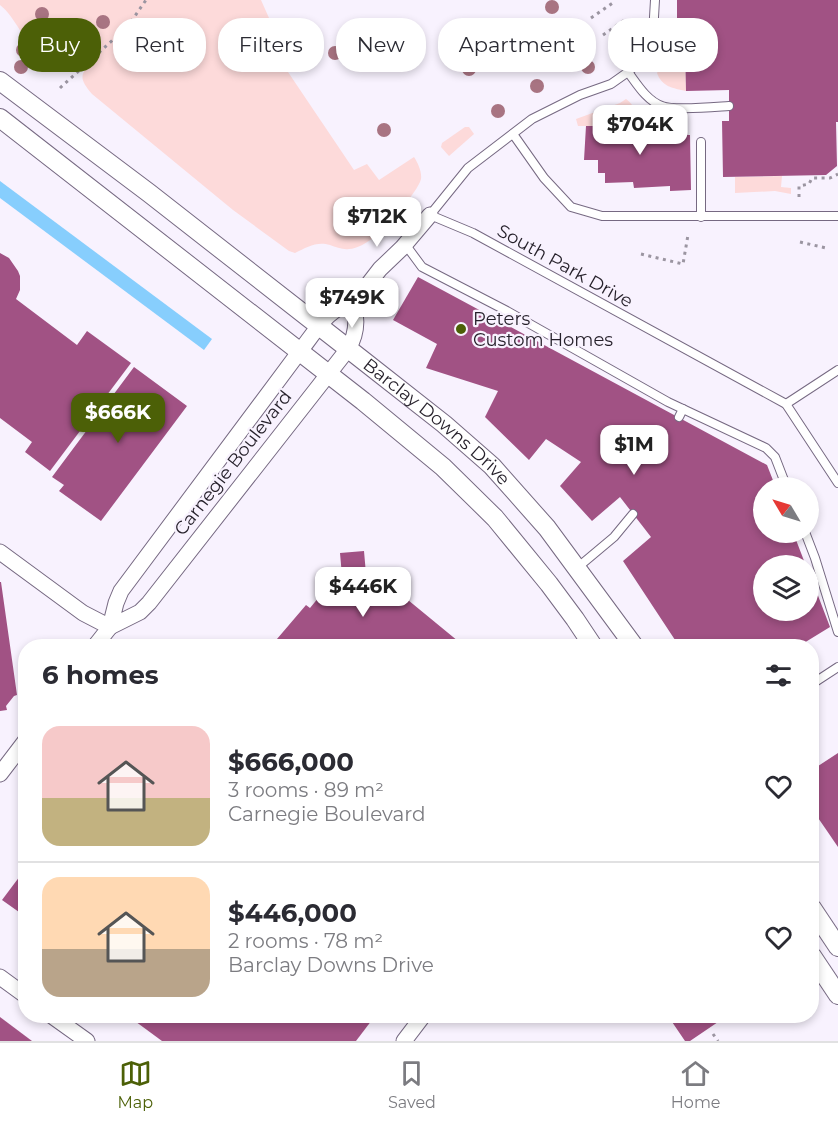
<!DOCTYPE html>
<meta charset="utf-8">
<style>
:root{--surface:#fff;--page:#f7f7f7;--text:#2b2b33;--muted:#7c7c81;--line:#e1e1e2;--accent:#4c6007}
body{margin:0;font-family:Montserrat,sans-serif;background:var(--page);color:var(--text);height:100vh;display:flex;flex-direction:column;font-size:22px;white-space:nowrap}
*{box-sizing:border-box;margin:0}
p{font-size:20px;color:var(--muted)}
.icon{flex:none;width:33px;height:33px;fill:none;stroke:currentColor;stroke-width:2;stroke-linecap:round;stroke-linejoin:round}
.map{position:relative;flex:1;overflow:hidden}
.details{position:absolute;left:18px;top:639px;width:801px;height:384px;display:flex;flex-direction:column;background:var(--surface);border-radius:24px;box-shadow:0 3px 9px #0003}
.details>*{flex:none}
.hud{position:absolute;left:18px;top:18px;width:802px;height:54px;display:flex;gap:12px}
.needle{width:39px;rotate:308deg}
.controls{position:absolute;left:753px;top:477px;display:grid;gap:12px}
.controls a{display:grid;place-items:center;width:66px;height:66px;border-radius:50%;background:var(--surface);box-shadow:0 3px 9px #0003;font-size:30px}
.price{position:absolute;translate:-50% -51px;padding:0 14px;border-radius:12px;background:#fff;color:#222;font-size:20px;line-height:39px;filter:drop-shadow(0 2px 3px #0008)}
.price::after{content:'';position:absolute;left:50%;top:36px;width:18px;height:14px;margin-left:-9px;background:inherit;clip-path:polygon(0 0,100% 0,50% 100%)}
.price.active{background:var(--accent);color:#fff}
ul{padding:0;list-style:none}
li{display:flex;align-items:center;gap:18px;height:150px;padding:0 24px}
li+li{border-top:2px solid var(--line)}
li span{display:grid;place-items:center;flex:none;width:168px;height:120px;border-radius:18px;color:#555}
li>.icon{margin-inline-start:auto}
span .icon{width:72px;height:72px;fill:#fffc;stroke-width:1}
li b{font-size:26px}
h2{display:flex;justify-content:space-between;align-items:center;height:72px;padding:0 24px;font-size:26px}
.chip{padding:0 21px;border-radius:24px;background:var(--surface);box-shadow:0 3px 9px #0003;font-size:21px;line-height:54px}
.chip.active{background:var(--accent);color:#fff}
.dock{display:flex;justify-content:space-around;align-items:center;height:84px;border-top:2px solid var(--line);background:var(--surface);font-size:16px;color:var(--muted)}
.dock a{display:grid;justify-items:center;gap:3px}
.dock .active{color:var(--accent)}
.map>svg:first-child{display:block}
</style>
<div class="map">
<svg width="838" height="1041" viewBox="0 0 838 1041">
<rect width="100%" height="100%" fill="#f8f2fe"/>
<g fill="#fddada">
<path d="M0,0h261l8,18 -1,2 -11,6 97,144 13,-6 12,16 35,-23c4,6 8,15 7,22 -3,13 -36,49 -47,58 -6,5 -17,12 -25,12 -6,1 -13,-2 -19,-4 -13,-4 -23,2 -35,8l-6,-2 -56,-41 -141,-116c-15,-18 -11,-20 3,-36h-6l-12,-5c-8,6 -14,4 -22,2 -5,-1 -10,-2 -14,-4 -19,-9 -25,-34 -41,-46z"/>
<path d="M677,32h17l1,13 -10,1 1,45c-13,-3 -24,-4 -29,-18l8,-13h8v-8l4,-1z"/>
<path d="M626,99c9,6 11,17 12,27h-60l-2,-7 44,-16z"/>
<polygon points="465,127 469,127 474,134 449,156 441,147 442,143"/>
<polygon points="782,176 781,187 791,188 791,194 775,191 735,193 735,177"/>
</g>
<polygon fill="#87cefd" points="0,181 212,339 204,350 0,198"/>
<g fill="#a15284">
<polygon points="677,0 838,0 838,122 836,122 837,166 826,175 723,177 722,121 729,121 729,90 686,91 685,46 695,45 694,32 677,32"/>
<polygon points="586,126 656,126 656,134 690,135 691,190 670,191 670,186 634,188 633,182 605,183 605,173 598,173 598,160 584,160"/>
<polygon points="0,253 9,258 18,271 20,276 20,290 16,299 77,345 87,331 131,363 50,471 25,452 32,442 0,418"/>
<polygon points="418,277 767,465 776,488 764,488 764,532 793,532 806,566 764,566 764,610 808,610 809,572 830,627 799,646 679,646 623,561 651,537 620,497 592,521 560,486 581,462 546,439 529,460 485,417 498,391 426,368 437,344 393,320"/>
<polygon points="134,367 187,406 101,521 59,491 64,485 52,477"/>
<polygon points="364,551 368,597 392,595 404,605 408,600 464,646 271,646 306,605 310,608 319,597 324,601 344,599 340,553"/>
<polygon points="0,582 1,582 17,695 14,696 6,706 7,710 0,711"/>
<polygon points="838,753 838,847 812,809 812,770"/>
<polygon points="26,868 26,917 2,900"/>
<polygon points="128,1016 375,1016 356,1041 162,1041"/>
<polygon points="668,1016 722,1016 716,1019 718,1022 690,1041 685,1041"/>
<polygon points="0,1017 32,1041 0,1041"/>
</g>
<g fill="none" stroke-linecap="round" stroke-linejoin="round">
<defs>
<g id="service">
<polyline points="655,0 653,34 650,46 639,62 628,72 611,84 580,95 532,119 468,168 430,215 473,233 786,404 838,483"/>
<path d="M628,72c9,12 19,29 34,34 12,5 52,1 67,0"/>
<polyline points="513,134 544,178 571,207 602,216 838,216"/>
<polyline points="701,142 701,217"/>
<polyline points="405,244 422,267 507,311 668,402 766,448 775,457 787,488"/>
<polyline points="786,404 838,370"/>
<polyline points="679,417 683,409"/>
<polyline points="805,532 815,558 838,632"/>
<polyline points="577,568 614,537 633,514"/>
<polyline points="812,684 838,667"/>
</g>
<g id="minor">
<path d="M353,304c5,16 4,30 -5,45l-199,254 -9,9 -30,15 6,-24 5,-12 179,-240c14,-17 29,-46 53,-47l27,-35 22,-21 28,-33"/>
<polyline points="0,552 83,613 110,627 95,646"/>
<polyline points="0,774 26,740"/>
<polyline points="0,977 26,996"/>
<polyline points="52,1016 87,1041"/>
<polyline points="404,1041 423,1016"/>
</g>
<g id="tertiary">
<path id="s1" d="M0,81l149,112 211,165 84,66 48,42 55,62 87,118"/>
<polyline points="0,118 363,401 443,467 495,518 549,584 575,619 593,646"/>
<polyline points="812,908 838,947"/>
<polyline points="812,956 838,995"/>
</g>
</defs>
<use href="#service" stroke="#766982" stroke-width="10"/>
<use href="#minor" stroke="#766982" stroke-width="17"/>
<use href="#tertiary" stroke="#766982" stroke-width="20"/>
<g stroke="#9b95a1" stroke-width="3" stroke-dasharray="3 4.5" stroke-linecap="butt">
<polyline points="591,18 614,2"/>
<polyline points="257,26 263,35 285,20"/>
<polyline points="603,35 626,19"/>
<polyline points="60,88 128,26 146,0"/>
<polyline points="799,197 799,186 809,184 812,178 830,178 838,174"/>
<polyline points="800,242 826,248"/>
<polyline points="641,254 683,264 688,235"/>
<polyline points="713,1034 718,1041"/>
</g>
<use href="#service" stroke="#fff" stroke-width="8"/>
<use href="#minor" stroke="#fff" stroke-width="15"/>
<use href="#tertiary" stroke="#fff" stroke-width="18"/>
</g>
<g fill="#a87482">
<circle cx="552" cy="7" r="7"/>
<circle cx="42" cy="14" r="7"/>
<circle cx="103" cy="22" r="7"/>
<circle cx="23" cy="50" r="7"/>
<circle cx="335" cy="53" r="7"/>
<circle cx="401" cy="60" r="7"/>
<circle cx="21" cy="67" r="7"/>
<circle cx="588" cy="67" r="7"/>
<circle cx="469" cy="69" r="7"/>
<circle cx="537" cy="86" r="7"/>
<circle cx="498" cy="111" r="7"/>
<circle cx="384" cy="130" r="7"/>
</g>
<circle fill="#4c6007" stroke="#f8f2fe" stroke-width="2" cx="461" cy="329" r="6"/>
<g text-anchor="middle" stroke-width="4.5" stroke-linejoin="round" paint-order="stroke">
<g font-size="18" fill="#241f29" stroke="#f8f2fe">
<text transform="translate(565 266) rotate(29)" y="6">South Park Drive</text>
<text dy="6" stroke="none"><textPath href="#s1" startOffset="554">Barclay Downs Drive</textPath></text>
<text transform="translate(233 463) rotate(-52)" y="6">Carnegie Boulevard</text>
</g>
<g font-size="18" fill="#241f29" stroke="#f8f2fe" text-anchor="start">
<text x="473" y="325">Peters<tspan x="473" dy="21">Custom Homes</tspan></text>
</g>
</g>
</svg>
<div class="controls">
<a><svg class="needle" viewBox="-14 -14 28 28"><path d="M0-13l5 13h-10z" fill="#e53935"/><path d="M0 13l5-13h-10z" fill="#7c7c81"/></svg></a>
<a><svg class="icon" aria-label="layers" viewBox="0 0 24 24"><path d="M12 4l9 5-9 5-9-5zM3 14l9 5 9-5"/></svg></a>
</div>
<b class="price" style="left:640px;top:156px">$704K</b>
<b class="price" style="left:377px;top:248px">$712K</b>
<b class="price" style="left:352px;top:329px">$749K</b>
<b class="price active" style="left:118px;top:444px">$666K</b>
<b class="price" style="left:634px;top:476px">$1M</b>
<b class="price" style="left:363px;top:618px">$446K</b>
<div class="hud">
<a class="chip active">Buy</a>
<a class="chip">Rent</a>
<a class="chip">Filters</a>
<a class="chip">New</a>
<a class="chip">Apartment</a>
<a class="chip">House</a>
</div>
<section class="details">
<h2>6 homes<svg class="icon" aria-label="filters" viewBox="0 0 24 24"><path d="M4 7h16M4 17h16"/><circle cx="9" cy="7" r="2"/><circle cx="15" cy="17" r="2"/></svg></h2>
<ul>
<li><span style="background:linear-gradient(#f6c9c9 60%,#c2b280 0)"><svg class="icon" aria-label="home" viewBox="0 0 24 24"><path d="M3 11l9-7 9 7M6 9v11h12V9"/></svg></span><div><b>$666,000</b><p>3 rooms · 89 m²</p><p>Carnegie Boulevard</p></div><svg class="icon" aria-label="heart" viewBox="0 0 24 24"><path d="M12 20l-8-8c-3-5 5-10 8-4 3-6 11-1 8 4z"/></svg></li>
<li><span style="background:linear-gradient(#ffd9b3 60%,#b9a48a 0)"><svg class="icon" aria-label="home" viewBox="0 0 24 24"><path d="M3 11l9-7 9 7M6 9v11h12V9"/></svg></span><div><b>$446,000</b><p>2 rooms · 78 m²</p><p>Barclay Downs Drive</p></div><svg class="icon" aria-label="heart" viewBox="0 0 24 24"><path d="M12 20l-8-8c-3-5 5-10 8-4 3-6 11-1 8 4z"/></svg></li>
</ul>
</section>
</div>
<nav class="dock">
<a class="active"><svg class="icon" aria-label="map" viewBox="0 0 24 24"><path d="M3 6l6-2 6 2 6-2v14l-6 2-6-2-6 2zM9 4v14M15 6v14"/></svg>Map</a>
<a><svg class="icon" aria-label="saved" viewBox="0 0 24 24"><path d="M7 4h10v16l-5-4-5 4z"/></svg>Saved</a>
<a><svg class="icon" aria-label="home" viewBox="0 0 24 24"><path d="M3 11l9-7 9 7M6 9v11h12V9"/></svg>Home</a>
</nav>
